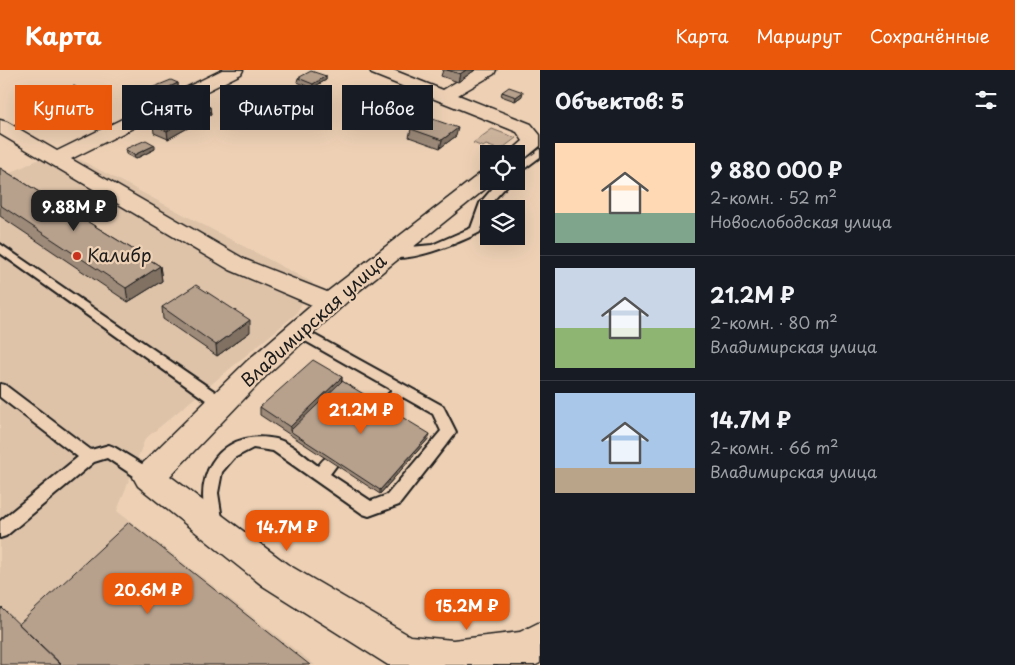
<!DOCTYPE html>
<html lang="ru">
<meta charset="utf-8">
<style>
:root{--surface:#171b24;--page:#20242c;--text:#f1f3f6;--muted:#9ea1a6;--line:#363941;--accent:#ea580c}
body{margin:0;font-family:"Playpen Sans",sans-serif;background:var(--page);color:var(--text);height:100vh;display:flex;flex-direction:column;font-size:19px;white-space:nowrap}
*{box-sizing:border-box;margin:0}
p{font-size:16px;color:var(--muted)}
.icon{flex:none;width:28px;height:28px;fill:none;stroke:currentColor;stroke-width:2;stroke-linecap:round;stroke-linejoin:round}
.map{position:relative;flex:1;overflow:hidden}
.panel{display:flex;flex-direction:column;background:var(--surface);width:475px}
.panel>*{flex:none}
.banner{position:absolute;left:15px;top:15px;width:450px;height:45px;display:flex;gap:10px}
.fabs{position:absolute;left:480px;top:75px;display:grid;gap:10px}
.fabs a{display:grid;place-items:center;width:45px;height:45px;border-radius:0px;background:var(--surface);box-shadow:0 5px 20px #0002;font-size:25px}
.price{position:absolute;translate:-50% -42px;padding:0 11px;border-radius:10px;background:var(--accent);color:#fff;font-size:16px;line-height:32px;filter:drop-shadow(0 1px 2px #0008)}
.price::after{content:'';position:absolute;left:50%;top:30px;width:15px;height:11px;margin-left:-8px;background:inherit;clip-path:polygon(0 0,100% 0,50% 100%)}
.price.current{background:#222;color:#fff}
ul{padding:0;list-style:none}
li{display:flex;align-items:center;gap:15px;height:125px;padding:0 15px}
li+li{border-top:1px solid var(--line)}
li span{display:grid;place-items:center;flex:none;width:140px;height:100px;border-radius:0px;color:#555}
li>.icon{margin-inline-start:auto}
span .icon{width:60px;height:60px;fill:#fffc;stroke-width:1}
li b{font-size:21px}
h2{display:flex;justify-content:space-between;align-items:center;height:60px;padding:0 15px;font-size:21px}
.tag{padding:0 18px;border-radius:0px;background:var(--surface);box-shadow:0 5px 20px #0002;font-size:18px;line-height:45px}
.tag.current{background:var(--accent);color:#fff}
header{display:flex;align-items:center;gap:30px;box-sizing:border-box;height:70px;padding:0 25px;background:var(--accent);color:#fff}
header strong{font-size:24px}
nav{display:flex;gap:28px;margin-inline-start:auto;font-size:18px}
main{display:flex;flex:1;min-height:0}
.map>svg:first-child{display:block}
</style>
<header>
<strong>Карта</strong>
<nav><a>Карта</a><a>Маршрут</a><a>Сохранённые</a></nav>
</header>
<main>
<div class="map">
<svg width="540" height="595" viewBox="0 0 540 595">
<rect width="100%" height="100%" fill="#eed1b5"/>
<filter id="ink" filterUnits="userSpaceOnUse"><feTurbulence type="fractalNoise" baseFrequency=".02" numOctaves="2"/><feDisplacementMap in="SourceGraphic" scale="10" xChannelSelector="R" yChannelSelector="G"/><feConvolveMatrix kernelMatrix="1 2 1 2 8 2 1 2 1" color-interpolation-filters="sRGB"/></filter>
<g filter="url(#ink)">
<polygon fill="#dec3a9" points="60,79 313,213 296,244 145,369 117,441 315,595 0,595 0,108"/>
<polygon fill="#ccb39c" stroke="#74685c" points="492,59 516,68 500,80 486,75 483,77 473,73"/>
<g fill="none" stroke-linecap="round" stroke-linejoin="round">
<defs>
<g id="service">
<polygon points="540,79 540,87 516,105 516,97"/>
<path d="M499,111h12l-20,22 -11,29c-16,9 -82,37 -96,21l6,-4 42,-4 39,-17 9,-25z"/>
<polygon points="0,174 227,330 229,334 227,338 222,340 217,338 0,183"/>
<path d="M298,256l145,80 13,26 -57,73 -30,11 -6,-2 -90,-63 -20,-3 -19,10 -12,14 -4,21 5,32 -2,5 -6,2 -6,-2c-3,-7 -4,-15 -5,-22 -7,-46 26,-79 72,-69 14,3 30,18 42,27 6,-7 9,-12 18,-8l3,4 -9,12 41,27 16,-6 54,-64 -8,-17 -30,-17c-7,7 -15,20 -26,16l-2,-4 17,-19 -99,-56 -2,-3 2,-3z"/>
<polygon points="0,314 5,315 91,380 109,375 114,377 155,402 157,407 155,412 149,414 143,412 107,388 94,392 6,466 0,468 0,451 78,387 0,327"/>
</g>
<g id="minor">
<polygon points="222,0 243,0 241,4 71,89 246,190 327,222 482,102 489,100 489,111 495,111 360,220 267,305 170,406 287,494 410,566 453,570 520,562 540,552 540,593 536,595 388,595 263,516 138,416 133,407 138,398 247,291 312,235 230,200 0,64 0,50 7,52 57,81"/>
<polygon points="370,0 393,0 443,20 476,0 496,0 494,4 458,25 531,54 540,65 540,76 523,90 516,92 516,84 508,84 523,71 517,62 372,4"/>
</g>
</defs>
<use href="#service" stroke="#1c1c1c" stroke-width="4"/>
<use href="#minor" stroke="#1c1c1c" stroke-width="3"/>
<use href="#service" fill="#eed1b5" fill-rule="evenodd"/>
<use href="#minor" fill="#eed1b5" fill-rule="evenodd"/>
</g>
<g fill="#9d8a79" stroke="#1c1c1c">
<polygon points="443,0 475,0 458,12 441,6"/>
<polygon points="326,6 326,10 312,18 297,12 298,8"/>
<polygon points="178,13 178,17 157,27 150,23 149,19"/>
<polygon points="502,22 522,26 515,31 501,26"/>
<polygon points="86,23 87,27 67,35 55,29 54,25"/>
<polygon points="379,32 413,39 401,48 378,40"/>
<polygon points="210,37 211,45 168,69 154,63 153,55"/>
<polygon points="411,59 456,66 440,78 409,67"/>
<polygon points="125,79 155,79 135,89 126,84"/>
<polygon points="0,98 160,196 162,211 128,232 0,146"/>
<polygon points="162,237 250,262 217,286 163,249"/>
<polygon points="342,307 342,311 429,368 380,424 260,345 260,337"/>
</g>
<g fill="#807163" stroke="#1c1c1c">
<polygon points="466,0 475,0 458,12 460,4"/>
<polygon points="326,6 326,10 312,18 313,14"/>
<polygon points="178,13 178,17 157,27 156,23"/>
<polygon points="523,22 522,26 515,31 516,27"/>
<polygon points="86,23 87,27 67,35 66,31"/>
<polygon points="415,31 413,39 401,48 402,40"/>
<polygon points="210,37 211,45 168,69 167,61"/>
<polygon points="458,58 456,66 440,78 442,70"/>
<polygon points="155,75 155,79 135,89 134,85"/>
<polygon points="160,196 162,211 128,232 126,218"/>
<polygon points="250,250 250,262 217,286 216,275"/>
<polygon points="342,307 341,315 290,361 290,357"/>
<polygon points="430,364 429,368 380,424 380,420"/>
</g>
<g fill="#b7a18d" stroke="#1c1c1c">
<polygon points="447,0 466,0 460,4"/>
<polygon points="311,1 326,6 313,14 298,8"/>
<polygon points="171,10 178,13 156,23 149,19"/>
<polygon points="74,16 86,23 66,31 54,25"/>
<polygon points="509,17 523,22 516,27 502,22"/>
<polygon points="392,23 415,31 402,40 379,32"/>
<polygon points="197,32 210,37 167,61 153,55"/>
<polygon points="427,47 458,58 442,70 411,59"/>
<polygon points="146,70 155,75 134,85 125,79"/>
<polygon points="0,98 160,196 126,218 0,135"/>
<polygon points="196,215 250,250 216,275 162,237"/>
<polygon points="313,290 342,307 290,357 260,337"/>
<polygon points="342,311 430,364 380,420 290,361"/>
<polygon points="129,452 310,595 62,595 19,554"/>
<polygon points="2,538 61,595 0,595 0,541"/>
</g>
</g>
<circle fill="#c8321e" stroke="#eed1b5" stroke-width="2" cx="77" cy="186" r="5"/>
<g text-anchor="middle" stroke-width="4.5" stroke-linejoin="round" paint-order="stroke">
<g font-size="18" fill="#1c1c1c" stroke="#eed1b5" text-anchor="start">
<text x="87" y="192">Калибр</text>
</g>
<g font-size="18" fill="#1c1c1c" stroke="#eed1b5">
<text transform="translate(314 251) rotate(-42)" y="6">Владимирская улица</text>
</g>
</g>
</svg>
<div class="fabs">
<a><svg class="icon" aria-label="locate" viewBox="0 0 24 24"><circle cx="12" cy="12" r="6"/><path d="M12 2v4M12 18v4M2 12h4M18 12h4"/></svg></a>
<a><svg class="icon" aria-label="layers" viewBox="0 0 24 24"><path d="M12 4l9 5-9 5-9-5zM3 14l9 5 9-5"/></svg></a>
</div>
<b class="price current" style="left:74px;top:162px">9.88M ₽</b>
<b class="price" style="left:361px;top:365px">21.2M ₽</b>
<b class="price" style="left:287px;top:482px">14.7M ₽</b>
<b class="price" style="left:148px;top:545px">20.6M ₽</b>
<b class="price" style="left:467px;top:561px">15.2M ₽</b>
<div class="banner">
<a class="tag current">Купить</a>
<a class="tag">Снять</a>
<a class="tag">Фильтры</a>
<a class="tag">Новое</a>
</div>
</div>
<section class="panel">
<h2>Объектов: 5<svg class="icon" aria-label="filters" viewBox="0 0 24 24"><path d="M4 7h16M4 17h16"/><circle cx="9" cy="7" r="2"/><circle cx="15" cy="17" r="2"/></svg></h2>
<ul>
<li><span style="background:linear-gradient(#ffd9b3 70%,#7fa58c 0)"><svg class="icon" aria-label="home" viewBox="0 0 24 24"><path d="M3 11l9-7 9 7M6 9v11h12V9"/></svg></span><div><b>9 880 000 ₽</b><p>2-комн. · 52 m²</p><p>Новослободская улица</p></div></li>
<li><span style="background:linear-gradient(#c9d6e8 60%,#8fb573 0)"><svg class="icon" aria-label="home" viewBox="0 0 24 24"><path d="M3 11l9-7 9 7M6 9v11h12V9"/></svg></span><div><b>21.2M ₽</b><p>2-комн. · 80 m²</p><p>Владимирская улица</p></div></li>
<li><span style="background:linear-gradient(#a9c7e8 75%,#b9a48a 0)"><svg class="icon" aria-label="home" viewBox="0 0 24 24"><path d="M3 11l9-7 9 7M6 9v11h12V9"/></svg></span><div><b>14.7M ₽</b><p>2-комн. · 66 m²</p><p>Владимирская улица</p></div></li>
</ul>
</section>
</main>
